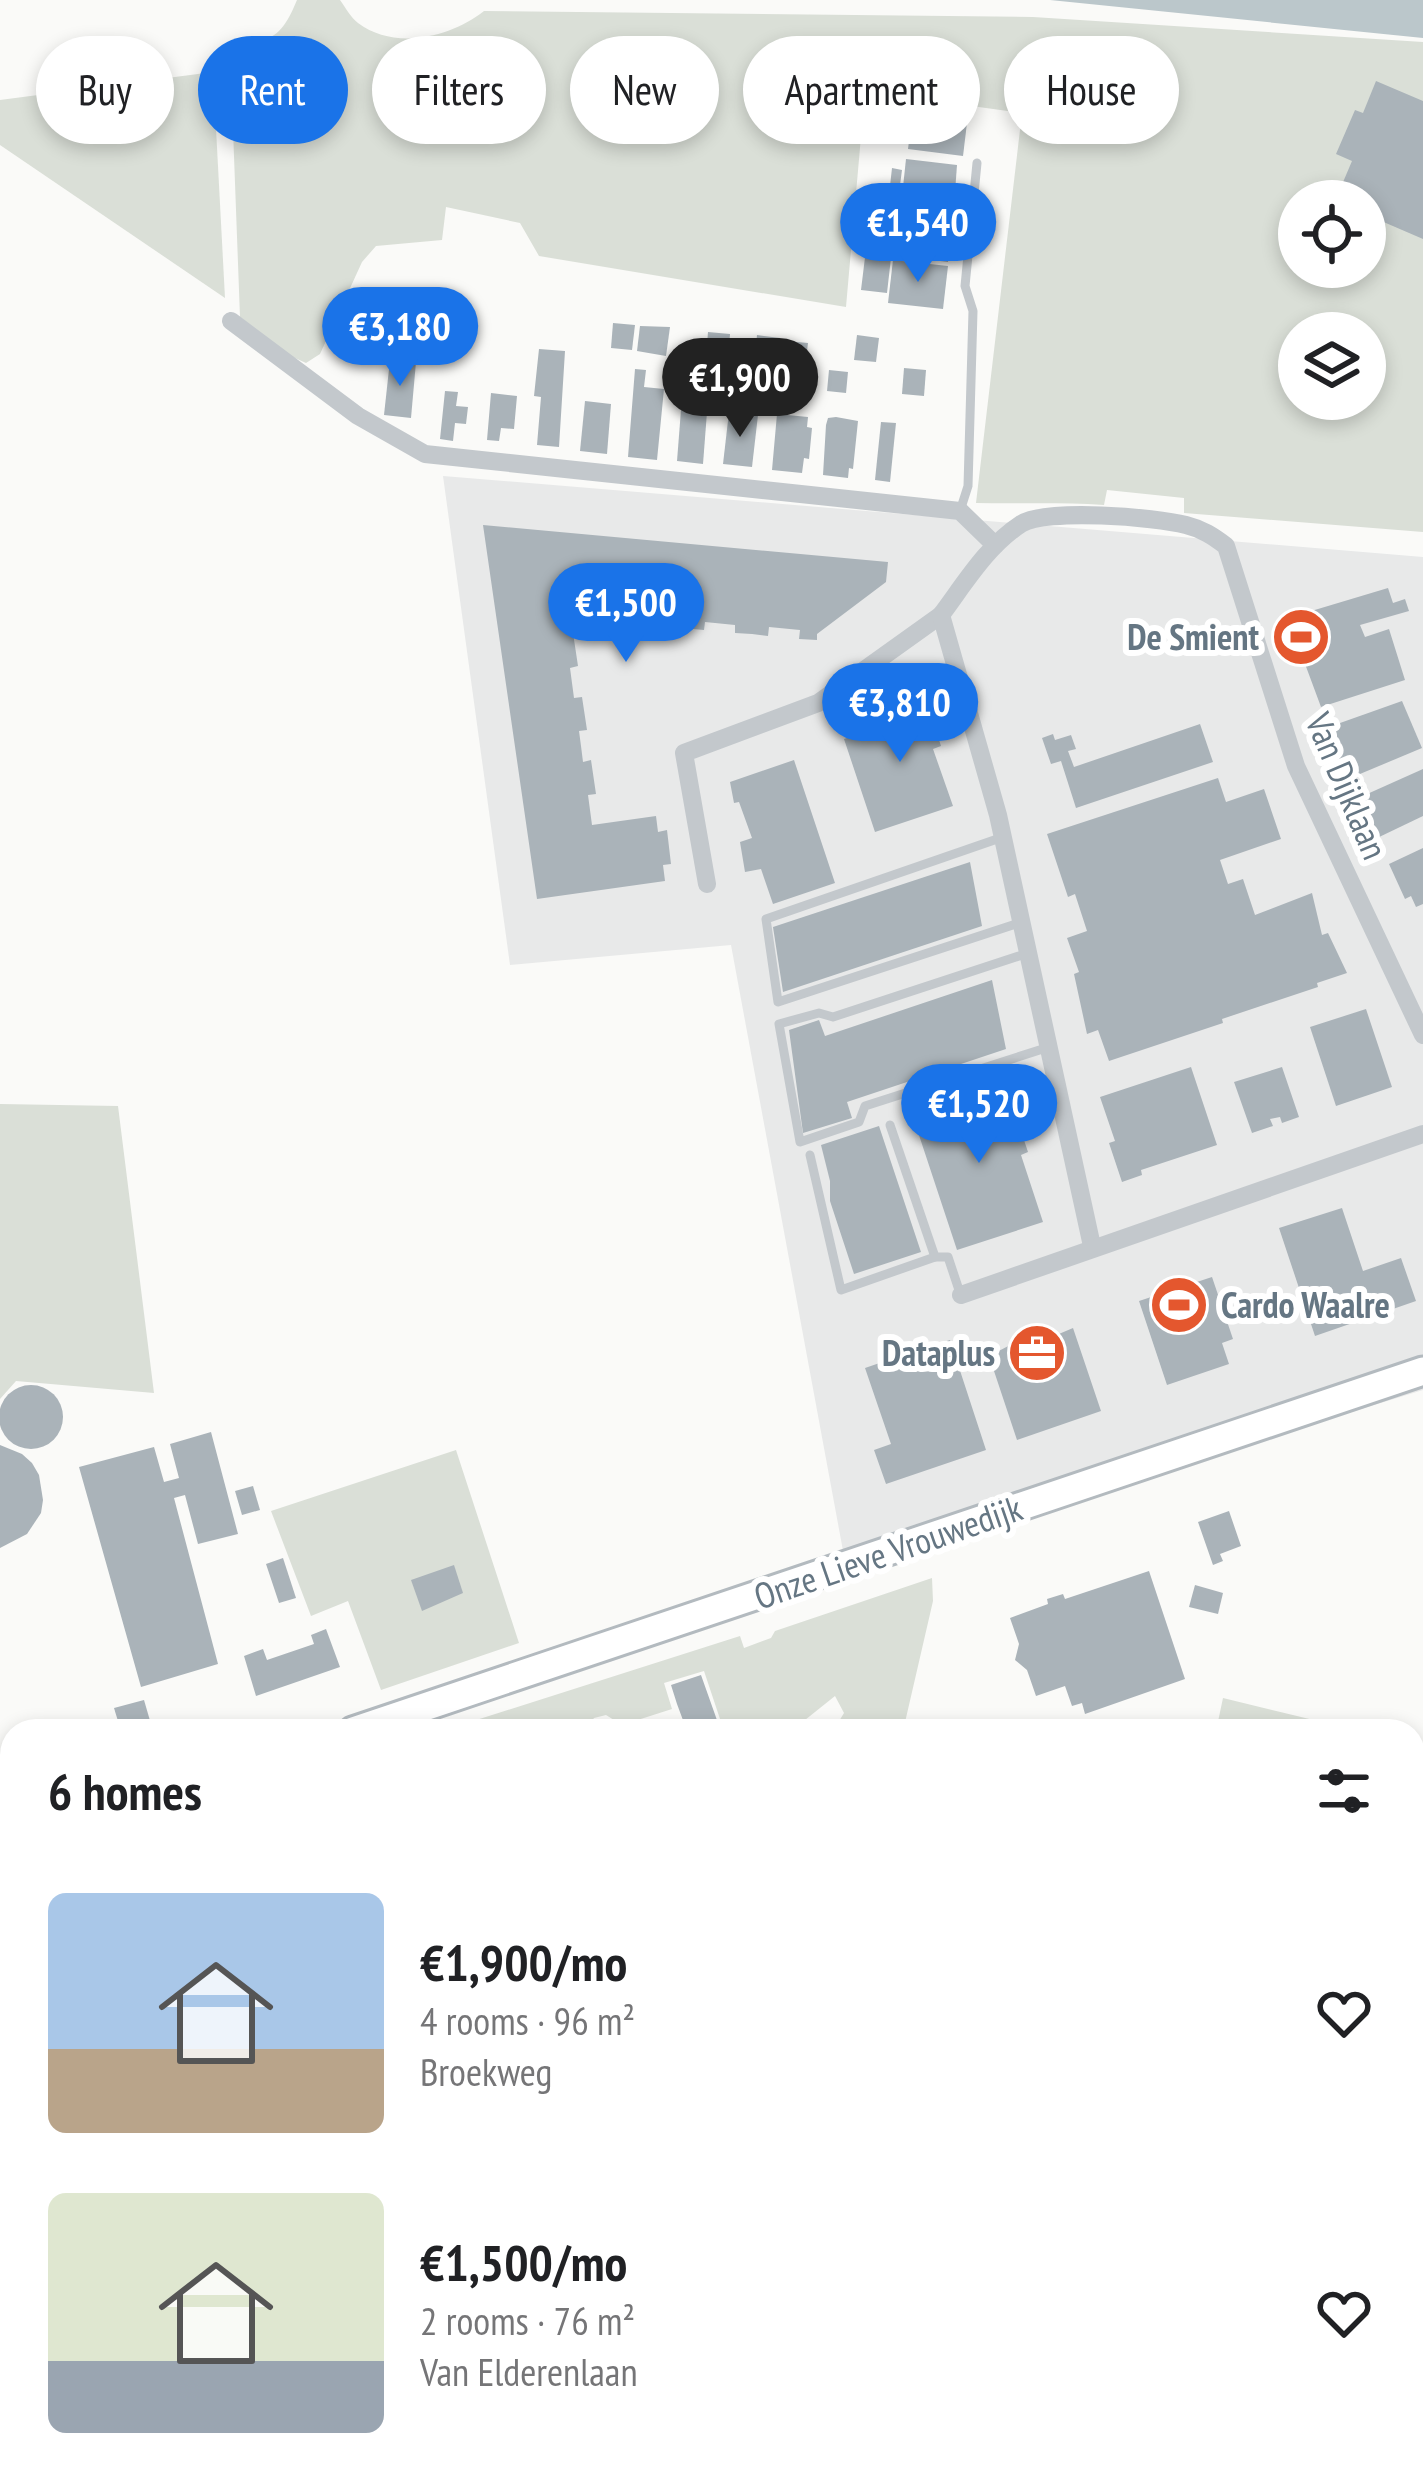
<!DOCTYPE html>
<meta charset="utf-8">
<style>
:root{--surface:#fff;--page:#f2f2f2;--text:#202124;--muted:#757577;--accent:#1a73e8}
body{margin:0;font-family:"PT Sans Narrow",sans-serif;background:var(--page);color:var(--text);height:100vh;display:flex;flex-direction:column;font-size:45px;white-space:nowrap}
*{box-sizing:border-box;margin:0}
p{font-size:39px;color:var(--muted)}
.icon{flex:none;width:66px;height:66px;fill:none;stroke:currentColor;stroke-width:2;stroke-linecap:round;stroke-linejoin:round}
.map{position:relative;flex:1;overflow:hidden}
.side{position:absolute;left:0px;top:1719px;width:1425px;height:771px;display:flex;flex-direction:column;background:var(--surface);border-radius:36px 36px 0 0;box-shadow:0 6px 18px #0003}
.side>*{flex:none}
.hud{position:absolute;left:36px;top:36px;width:1353px;height:108px;display:flex;gap:24px}
.fabs{position:absolute;left:1278px;top:180px;display:grid;gap:24px}
.fabs a{display:grid;place-items:center;width:108px;height:108px;border-radius:50%;background:var(--surface);box-shadow:0 6px 18px #0003;font-size:60px}
.price{position:absolute;translate:-50% -102px;padding:0 27px;border-radius:42px;background:var(--accent);color:#fff;font-size:39px;line-height:78px;filter:drop-shadow(0 3px 6px #0008)}
.price::after{content:'';position:absolute;left:50%;top:72px;width:36px;height:27px;margin-left:-18px;background:inherit;clip-path:polygon(0 0,100% 0,50% 100%)}
.price.selected{background:#222;color:#fff}
ul{padding:0;list-style:none}
li{display:flex;align-items:center;gap:36px;height:300px;padding:0 48px}
li span{display:grid;place-items:center;flex:none;width:336px;height:240px;border-radius:18px;color:#555}
li>.icon{margin-inline-start:auto}
span .icon{width:144px;height:144px;fill:#fffc;stroke-width:1}
li b{font-size:51px}
h2{display:flex;justify-content:space-between;align-items:center;height:144px;padding:0 48px;font-size:51px}
.pill{padding:0 42px;border-radius:54px;background:var(--surface);box-shadow:0 6px 18px #0003;font-size:42px;line-height:108px}
.pill.selected{background:var(--accent);color:#fff}
.map>svg:first-child{display:block}
</style>
<div class="map">
<svg width="1423" height="2488" viewBox="0 0 1423 2488">
<rect width="100%" height="100%" fill="#fafaf8"/>
<polygon fill="#e8e9e9" points="443,476 1423,557 1423,1390 846,1567 731,945 510,965"/>
<g fill="#dadfd7" fill-rule="evenodd">
<path d="M297,0h43c5,7 11,18 18,23 37,28 93,14 126,-12l549,6 390,25v490l-239,-19v-15l-77,-8 -3,15c-43,-3 -85,-1 -128,-2l46,-390 -157,-22 -19,216 -307,-51 -19,-33 -74,-16 -4,33 -66,6 -14,16 -42,92 -14,9 -20,-9 -46,-37 -10,-268c41,-10 50,-8 67,-49zM1299,201h66v66h-66zM1299,333h66v66h-66z"/>
<polygon points="213,72 225,298 0,145 0,100"/>
<polygon points="0,1104 118,1106 154,1393 16,1381 0,1399"/>
<polygon points="456,1450 519,1643 381,1690 348,1601 311,1616 271,1511"/>
<polygon points="932,1578 933,1601 903,1731 833,1731 844,1713 835,1696 805,1720 809,1731 724,1731 704,1671 664,1683 672,1709 622,1725 606,1715 594,1718 585,1731 442,1731 740,1636 744,1648 771,1638 775,1631"/>
<polygon points="1223,1698 1359,1731 1216,1731"/>
<polygon points="418,2478 607,2478 605,2488 420,2488"/>
<polygon points="623,2478 804,2478 802,2488 625,2488"/>
</g>
<polygon fill="#bbc7cb" points="1050,0 1423,0 1423,38"/>
<g fill="#aab3b9">
<polygon points="1376,81 1423,101 1423,239 1365,214 1365,201 1335,201 1352,161 1336,154 1355,110 1363,113"/>
<polygon points="884,97 915,101 913,115 898,113 895,139 880,137"/>
<polygon points="912,116 967,123 963,156 908,149"/>
<polygon points="906,159 957,165 955,192 903,187"/>
<polygon points="892,168 902,170 897,208 901,201 951,208 950,225 898,218 896,214 887,293 861,290 874,184 890,186"/>
<polygon points="897,232 951,239 948,262 894,255"/>
<polygon points="893,260 948,266 943,309 888,303"/>
<polygon points="423,295 447,298 444,338 419,335"/>
<polygon points="613,323 635,325 632,350 611,348"/>
<polygon points="640,326 670,327 666,356 637,351"/>
<polygon points="708,332 730,334 728,360 706,357"/>
<polygon points="757,335 780,338 777,368 754,366"/>
<polygon points="857,335 879,338 876,362 854,360"/>
<polygon points="786,341 808,343 805,368 783,366"/>
<polygon points="539,349 565,351 559,447 537,445 541,397 534,396"/>
<polygon points="390,360 416,362 411,418 384,415"/>
<polygon points="904,368 926,370 924,396 902,394"/>
<polygon points="635,369 646,370 644,387 664,389 657,460 628,457"/>
<polygon points="829,370 848,372 846,393 827,391"/>
<polygon points="445,391 458,392 456,406 468,407 466,424 455,423 453,441 440,439"/>
<polygon points="491,393 517,396 514,429 501,428 499,441 487,440"/>
<polygon points="585,401 611,404 607,454 580,451"/>
<polygon points="681,410 707,412 703,464 677,461"/>
<polygon points="729,412 758,415 752,467 723,464"/>
<polygon points="777,414 808,417 807,427 812,428 809,459 804,458 802,473 772,470"/>
<polygon points="836,417 858,421 853,469 849,468 848,478 823,475 826,425 828,418"/>
<polygon points="881,422 896,423 890,482 875,480"/>
<polygon points="483,525 888,562 886,582 817,634 817,640 799,639 800,630 769,627 768,636 752,634 735,633 735,625 705,622 704,630 671,627 671,619 641,616 640,624 607,621 608,613 561,609 565,634 573,633 578,666 570,668 574,698 582,697 587,730 579,731 581,746 583,762 591,760 596,794 588,795 592,825 656,816 658,832 667,830 671,864 663,865 665,881 537,899"/>
<polygon points="1388,588 1393,603 1405,599 1409,611 1360,625 1365,637 1389,629 1405,680 1321,707 1288,618"/>
<polygon points="921,685 941,746 933,749 953,806 875,832 844,739 889,724 884,709"/>
<polygon points="1402,701 1422,748 1348,779 1326,728"/>
<polygon points="1200,724 1213,762 1076,808 1061,761 1051,764 1042,738 1053,734 1055,740 1071,735 1076,749 1068,751 1074,767"/>
<polygon points="794,760 835,883 773,904 761,869 745,872 740,842 752,838 739,802 734,803 730,782"/>
<polygon points="1423,769 1423,816 1375,839 1356,799"/>
<polygon points="1218,778 1226,802 1264,789 1281,839 1220,860 1228,884 1243,879 1255,915 1312,893 1322,935 1328,933 1347,973 1317,983 1318,987 1222,1019 1223,1023 1109,1061 1098,1030 1087,1034 1074,974 1079,972 1067,938 1087,931 1075,894 1068,897 1047,834"/>
<polygon points="1423,848 1423,904 1416,907 1411,896 1405,899 1389,864"/>
<polygon points="970,862 982,926 783,992 773,927"/>
<polygon points="992,980 1006,1049 847,1102 852,1118 803,1133 789,1030 819,1020 825,1036"/>
<polygon points="1366,1009 1392,1087 1336,1106 1310,1027"/>
<polygon points="1191,1067 1217,1145 1141,1170 1142,1175 1122,1182 1109,1143 1115,1141 1100,1097"/>
<polygon points="1282,1067 1299,1117 1282,1123 1280,1117 1270,1119 1273,1126 1252,1133 1234,1082"/>
<polygon points="1005,1083 1028,1152 1021,1155 1043,1222 957,1250 912,1114"/>
<polygon points="879,1126 921,1252 854,1274 830,1201 830,1181 821,1145"/>
<polygon points="1342,1208 1363,1271 1401,1258 1416,1301 1315,1336 1279,1228"/>
<polygon points="1212,1277 1233,1339 1222,1343 1229,1364 1167,1385 1139,1301"/>
<polygon points="1073,1328 1101,1411 1017,1440 989,1356 1022,1339 1023,1344 1040,1339 1040,1342"/>
<polygon points="950,1340 986,1450 886,1484 874,1450 891,1444 865,1368 900,1356 902,1361 916,1356 915,1351"/>
<circle cx="31" cy="1417" r="32"/>
<polygon points="211,1432 238,1534 198,1544 185,1495 174,1498 218,1664 141,1687 79,1467 154,1447 164,1482 179,1478 170,1444"/>
<polygon points="0,1445 22,1454 32,1463 39,1475 43,1500 41,1513 27,1534 0,1548"/>
<polygon points="253,1486 260,1510 242,1515 235,1491"/>
<polygon points="1229,1511 1241,1546 1220,1554 1223,1561 1213,1565 1198,1522"/>
<polygon points="283,1558 296,1598 279,1603 266,1564"/>
<polygon points="454,1565 463,1593 422,1611 411,1580"/>
<polygon points="1149,1571 1185,1679 1085,1714 1082,1703 1072,1706 1065,1686 1036,1696 1027,1670 1015,1660 1019,1644 1010,1618 1048,1604 1047,1599 1063,1594 1065,1599"/>
<polygon points="1195,1585 1223,1593 1218,1614 1189,1607"/>
<polygon points="326,1629 340,1667 256,1696 244,1656 263,1649 267,1660 314,1644 311,1635"/>
<polygon points="701,1675 718,1723 721,1731 687,1731 677,1704 671,1685"/>
<polygon points="144,1700 153,1731 121,1731 114,1708"/>
</g>
<g fill="none" stroke-linecap="round" stroke-linejoin="round">
<defs>
<g id="secondary">
<polyline points="353,1731 1423,1371"/>
<polyline points="0,1849 12,1845"/>
</g>
</defs>
<use href="#secondary" stroke="#b3babf" stroke-width="33"/>
<g stroke="#c3c8cc" stroke-width="9">
<polyline points="960,511 968,486 973,311 965,286 977,163"/>
<polyline points="1003,837 766,919 778,1002 1019,923"/>
<polyline points="1028,953 833,1017 819,1013 779,1024 800,1142 859,1122 865,1106 1049,1047"/>
<polyline points="890,1125 935,1257"/>
<polyline points="810,1155 841,1290 935,1257 948,1257 960,1293"/>
</g>
<g stroke="#c3c8cc" stroke-width="18">
<polyline points="231,321 358,416 425,454 960,511 995,545"/>
<polyline points="707,884 684,753 818,703 941,615"/>
<path d="M1092,1246l-94,-431 -57,-200c24,-32 46,-69 80,-91 25,-16 134,-7 165,1 16,4 27,11 40,21l70,220 127,269"/>
<polyline points="961,1295 1423,1134"/>
</g>
<use href="#secondary" stroke="#fff" stroke-width="27"/>
</g>
<defs>
<symbol id="stadium-disc" viewBox="-11 -11 22 22"><circle r="9.5" fill="#e4572e" stroke="#fff"/><path d="M0-5a6.5 5 0 1 0 0 10a6.5 5 0 1 0 0-10ZM-3.5-1.8h7v3.6h-7Z" fill="#fff"/></symbol>
<symbol id="office-disc" viewBox="-11 -11 22 22"><circle r="9.5" fill="#e4572e" stroke="#fff"/><path d="M-6-3h4V-5.5h4V-3h4V5H-6ZM-1-4.5V-3h2v-1.5ZM-6 0V1H6V0Z" fill="#fff"/></symbol>
</defs>
<g fill-rule="evenodd">
<use href="#stadium-disc" x="1268" y="604" width="66" height="66"/>
<use href="#stadium-disc" x="1146" y="1272" width="66" height="66"/>
<use href="#office-disc" x="1004" y="1320" width="66" height="66"/>
</g>
<g text-anchor="middle" stroke-width="12" stroke-linejoin="round" paint-order="stroke">
<g font-size="36" font-weight="bold" fill="#657683" stroke="#fff" text-anchor="end">
<text x="1259" y="650">De Smient</text>
<text x="1221" y="1318" text-anchor="start">Cardo Waalre</text>
<text x="995" y="1366">Dataplus</text>
</g>
<g font-size="36" fill="#657683" stroke="#fff">
<text transform="translate(1347 786) rotate(67)" y="13">Van Dijklaan</text>
<text transform="translate(888 1552) rotate(-19)" y="13">Onze Lieve Vrouwedijk</text>
</g>
</g>
</svg>
<div class="fabs">
<a><svg class="icon" aria-label="locate" viewBox="0 0 24 24"><circle cx="12" cy="12" r="6"/><path d="M12 2v4M12 18v4M2 12h4M18 12h4"/></svg></a>
<a><svg class="icon" aria-label="layers" viewBox="0 0 24 24"><path d="M12 4l9 5-9 5-9-5zM3 14l9 5 9-5"/></svg></a>
</div>
<b class="price" style="left:918px;top:285px">€1,540</b>
<b class="price" style="left:400px;top:389px">€3,180</b>
<b class="price selected" style="left:740px;top:440px">€1,900</b>
<b class="price" style="left:626px;top:665px">€1,500</b>
<b class="price" style="left:900px;top:765px">€3,810</b>
<b class="price" style="left:979px;top:1166px">€1,520</b>
<div class="hud">
<a class="pill">Buy</a>
<a class="pill selected">Rent</a>
<a class="pill">Filters</a>
<a class="pill">New</a>
<a class="pill">Apartment</a>
<a class="pill">House</a>
</div>
<section class="side">
<h2>6 homes<svg class="icon" aria-label="filters" viewBox="0 0 24 24"><path d="M4 7h16M4 17h16"/><circle cx="9" cy="7" r="2"/><circle cx="15" cy="17" r="2"/></svg></h2>
<ul>
<li><span style="background:linear-gradient(#a9c7e8 65%,#b9a48a 0)"><svg class="icon" aria-label="home" viewBox="0 0 24 24"><path d="M3 11l9-7 9 7M6 9v11h12V9"/></svg></span><div><b>€1,900/mo</b><p>4 rooms · 96 m²</p><p>Broekweg</p></div><svg class="icon" aria-label="heart" viewBox="0 0 24 24"><path d="M12 20l-8-8c-3-5 5-10 8-4 3-6 11-1 8 4z"/></svg></li>
<li><span style="background:linear-gradient(#dfe7d0 70%,#9aa5b1 0)"><svg class="icon" aria-label="home" viewBox="0 0 24 24"><path d="M3 11l9-7 9 7M6 9v11h12V9"/></svg></span><div><b>€1,500/mo</b><p>2 rooms · 76 m²</p><p>Van Elderenlaan</p></div><svg class="icon" aria-label="heart" viewBox="0 0 24 24"><path d="M12 20l-8-8c-3-5 5-10 8-4 3-6 11-1 8 4z"/></svg></li>
</ul>
</section>
</div>
